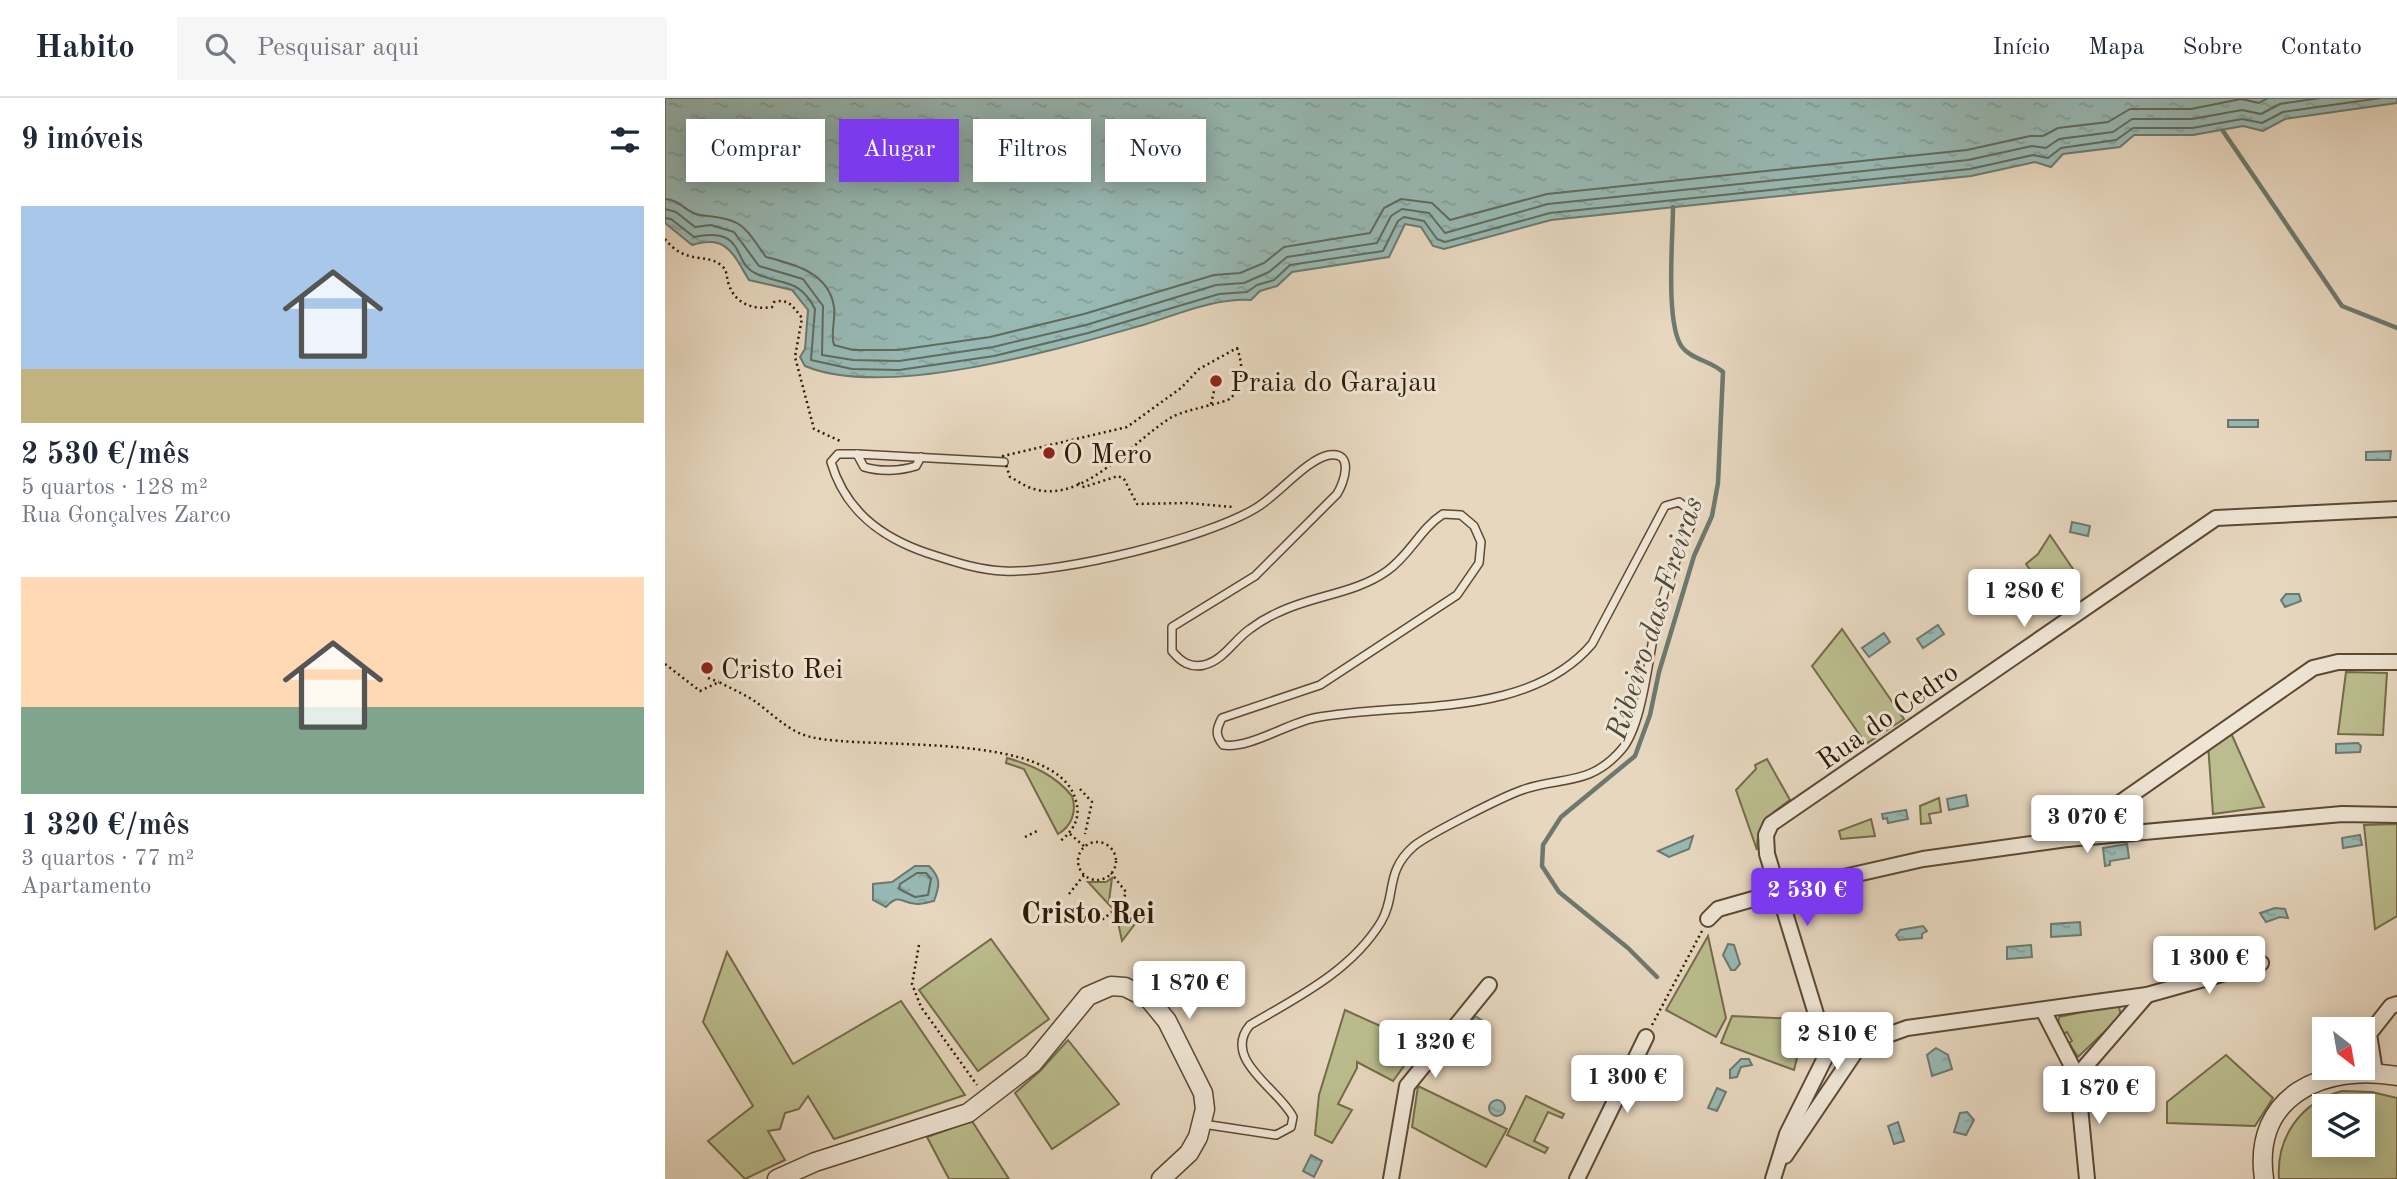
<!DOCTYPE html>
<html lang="pt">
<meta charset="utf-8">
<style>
:root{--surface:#fff;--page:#f6f6f7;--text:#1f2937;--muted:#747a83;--line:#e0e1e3;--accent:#7c3aed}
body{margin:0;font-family:"Old Standard TT",serif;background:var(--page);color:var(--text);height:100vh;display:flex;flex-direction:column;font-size:26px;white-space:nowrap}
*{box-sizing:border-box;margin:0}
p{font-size:23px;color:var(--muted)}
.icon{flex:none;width:38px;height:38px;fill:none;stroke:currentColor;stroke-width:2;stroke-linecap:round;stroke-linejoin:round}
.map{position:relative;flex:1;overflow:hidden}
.drawer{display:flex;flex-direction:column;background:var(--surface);width:665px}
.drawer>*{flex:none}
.guide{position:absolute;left:21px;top:21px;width:665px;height:63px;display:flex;gap:14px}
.needle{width:46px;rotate:149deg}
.controls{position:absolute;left:1647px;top:919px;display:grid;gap:14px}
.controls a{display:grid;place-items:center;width:63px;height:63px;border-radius:0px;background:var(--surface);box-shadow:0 4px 18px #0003;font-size:35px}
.price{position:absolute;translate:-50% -60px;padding:0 16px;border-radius:7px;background:#fff;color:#222;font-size:23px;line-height:46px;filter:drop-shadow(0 2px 4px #0008)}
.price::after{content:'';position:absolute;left:50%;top:42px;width:21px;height:16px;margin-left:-10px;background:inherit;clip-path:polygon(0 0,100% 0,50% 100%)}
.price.selected{background:var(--accent);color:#fff}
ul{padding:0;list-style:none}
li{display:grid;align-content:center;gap:14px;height:371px;padding:0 21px}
li span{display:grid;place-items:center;height:217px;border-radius:0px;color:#555}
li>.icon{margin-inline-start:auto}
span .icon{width:126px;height:126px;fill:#fffc;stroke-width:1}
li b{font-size:30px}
h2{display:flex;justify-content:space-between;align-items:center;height:84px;padding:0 21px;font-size:30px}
.pill{padding:0 24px;border-radius:0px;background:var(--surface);box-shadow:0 4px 18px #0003;font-size:24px;line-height:63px}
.pill.selected{background:var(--accent);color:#fff}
header{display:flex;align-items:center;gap:42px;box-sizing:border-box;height:98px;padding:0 35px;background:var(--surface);border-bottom:2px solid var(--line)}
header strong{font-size:33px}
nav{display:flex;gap:38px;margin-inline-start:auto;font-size:24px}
.search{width:490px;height:63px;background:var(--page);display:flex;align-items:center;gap:18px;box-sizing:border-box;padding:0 24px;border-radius:0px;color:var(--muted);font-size:26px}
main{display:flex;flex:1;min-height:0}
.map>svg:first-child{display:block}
</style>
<header>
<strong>Habito</strong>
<div class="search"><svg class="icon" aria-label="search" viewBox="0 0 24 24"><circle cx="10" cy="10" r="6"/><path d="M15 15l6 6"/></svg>Pesquisar aqui</div>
<nav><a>Início</a><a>Mapa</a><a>Sobre</a><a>Contato</a></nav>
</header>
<main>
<section class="drawer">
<h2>9 imóveis<svg class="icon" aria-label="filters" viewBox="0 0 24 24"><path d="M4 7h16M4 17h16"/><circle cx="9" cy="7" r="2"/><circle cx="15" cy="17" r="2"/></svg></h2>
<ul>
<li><span style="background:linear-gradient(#a9c7e8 75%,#c2b280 0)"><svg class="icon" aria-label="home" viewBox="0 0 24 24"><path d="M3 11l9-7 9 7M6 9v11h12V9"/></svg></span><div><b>2 530 €/mês</b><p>5 quartos · 128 m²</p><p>Rua Gonçalves Zarco</p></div></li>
<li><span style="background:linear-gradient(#ffd9b3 60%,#7fa58c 0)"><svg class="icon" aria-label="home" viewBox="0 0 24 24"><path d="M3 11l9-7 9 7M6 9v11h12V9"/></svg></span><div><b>1 320 €/mês</b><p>3 quartos · 77 m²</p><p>Apartamento</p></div></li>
</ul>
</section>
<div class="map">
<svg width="1732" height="1081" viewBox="0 0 1732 1081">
<defs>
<pattern id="water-ripples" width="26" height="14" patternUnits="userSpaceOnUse" patternTransform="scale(1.75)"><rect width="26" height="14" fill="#97b9b4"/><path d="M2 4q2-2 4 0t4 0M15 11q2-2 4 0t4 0" fill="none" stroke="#829e99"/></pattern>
</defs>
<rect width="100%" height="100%" fill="#e7d7bf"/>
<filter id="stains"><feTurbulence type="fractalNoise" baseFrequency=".00286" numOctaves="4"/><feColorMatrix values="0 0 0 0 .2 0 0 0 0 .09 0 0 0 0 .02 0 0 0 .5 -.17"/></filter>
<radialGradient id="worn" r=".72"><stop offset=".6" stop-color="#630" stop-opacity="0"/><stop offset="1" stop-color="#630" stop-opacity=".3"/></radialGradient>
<g fill="#bbbd8e" stroke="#746c49" stroke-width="2" fill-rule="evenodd">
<polygon points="1385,437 1410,474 1381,494 1361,466 1373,456"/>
<polygon points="1177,531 1239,621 1201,646 1147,568"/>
<polygon points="1681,574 1722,575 1718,637 1673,636"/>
<polygon points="1566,635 1599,709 1548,716 1543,646"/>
<path d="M342,660c25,7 48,17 65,38 5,15 0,30 -14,38l-34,-65 -18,-6z"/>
<path d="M1102,661l23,41c-20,14 -34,25 -33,50l-21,-60 20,-21 -1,-4z"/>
<polygon points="1274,700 1276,714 1264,716 1266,725 1256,726 1255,708"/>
<polygon points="1206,721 1210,738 1176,741 1174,733"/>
<polygon points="1732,726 1732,818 1710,831 1699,727"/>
<polygon points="447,780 444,803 455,806 448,811 423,784 441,784"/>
<polygon points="458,807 464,808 462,815 476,818 457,843 451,815"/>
<polygon points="1043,838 1061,920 1051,939 1001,912"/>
<polygon points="326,841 384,921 313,973 254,892"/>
<polygon points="62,854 128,966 236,903 300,997 169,1041 143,998 134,1011 120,1015 115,1031 103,1033 120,1062 80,1081 43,1043 88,1008 38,924"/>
<polygon points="1445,908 1454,909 1456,918 1413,959 1404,945 1407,943 1402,934 1398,936 1393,927 1394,919"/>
<polygon points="680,912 755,946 728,983 692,964 692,970 673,1006 687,1012 667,1045 650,1037 654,997"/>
<polygon points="1067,918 1134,921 1137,940 1129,972 1056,945"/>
<polygon points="403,942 454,1006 387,1051 350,995 375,973"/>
<polygon points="1561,957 1608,1000 1590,1028 1502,1025 1502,1004"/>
<polygon points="753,988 842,1031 821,1069 747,1029"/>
<path d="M1677,993l30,1 25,6v81h-118c-3,-42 22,-77 63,-88zM1659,1008h39v38h-39z"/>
<polygon points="861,998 899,1016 897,1020 883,1014 869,1043 883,1050 880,1055 842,1037"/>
<polygon points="307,1023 344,1081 284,1081 262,1039"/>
</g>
<g fill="url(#water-ripples)" stroke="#6d796e" stroke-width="2">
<path d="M0,0h1732v5l-112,16 -22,12 -20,-5 -50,9h-59l-14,12 -57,7 -12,13 -16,-5 -64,14 -420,44 -107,29 -11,-3 -12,-19 -16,-3 -16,33 -97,15 -15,14 -17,5 -9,9c-37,-2 -72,14 -108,25 -84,24 -257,75 -338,41l-5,-9 5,-8 3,-39 -16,-20 -43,-10c-16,-26 -22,-46 -57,-35l-27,-22z"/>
<rect x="1563" y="322" width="30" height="7"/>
<polygon points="1726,353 1725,362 1701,362 1701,354"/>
<polygon points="1407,424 1425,428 1423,438 1405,434"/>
<polygon points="1350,480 1366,503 1353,512 1337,489"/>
<polygon points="1621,496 1634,496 1636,503 1620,509 1616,502"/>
<polygon points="1273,527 1279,536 1258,550 1252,541"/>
<polygon points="1219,535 1225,544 1204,559 1197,550"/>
<polygon points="1693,645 1696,648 1695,654 1671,655 1671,646"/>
<polygon points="1301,697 1303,708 1284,712 1282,701"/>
<polygon points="1241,712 1243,721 1223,725 1222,720 1218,721 1217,716"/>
<polygon points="1695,737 1697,747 1678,750 1677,740"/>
<polygon points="1028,738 1024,751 1004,759 993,753"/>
<polygon points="1462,746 1464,760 1445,763 1445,767 1440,768 1438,750"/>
<path d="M250,768h14c12,12 11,19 5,35 -5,1 -12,3 -17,3 -15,0 -17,-12 -31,3l-13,-7v-16l19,-2z"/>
<polygon points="1610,810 1620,811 1623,820 1615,819 1601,824 1595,815"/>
<polygon points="1415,824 1416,837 1386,839 1386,826"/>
<polygon points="1258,828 1262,833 1257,836 1257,840 1234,842 1231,837 1235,832"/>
<polygon points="1063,846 1069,847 1075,866 1070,872 1066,872 1058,857"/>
<polygon points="1366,847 1367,859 1342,861 1342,849"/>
<polygon points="810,918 818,923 808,941 800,936"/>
<polygon points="1271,950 1283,957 1287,971 1267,978 1262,957"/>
<polygon points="1076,961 1084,961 1087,967 1076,969 1072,979 1065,980 1065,972"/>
<polygon points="1052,990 1061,994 1052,1013 1043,1010"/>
<circle cx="832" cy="1010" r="8"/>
<polygon points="1302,1014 1309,1022 1301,1037 1289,1034 1295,1015"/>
<polygon points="1233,1024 1239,1043 1229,1046 1223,1028"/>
<polygon points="646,1057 657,1063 649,1079 638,1073"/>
</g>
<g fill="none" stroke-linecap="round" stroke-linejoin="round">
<g stroke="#626a5c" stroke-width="2">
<path d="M0,101c15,0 22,15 35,16 43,5 41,7 66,42 27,7 63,15 68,50 2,12 -4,26 0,38l19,5h45l92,-13 94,-23 130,-39 26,-2 24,-10 20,-16 86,-14 14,-25 17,-9 31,4 18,17 97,-26 420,-44 63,-14h13l15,-8 50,-6 22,-13h61l50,-10 18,4 9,-5"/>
<polyline points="0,111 11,114 30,129 46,127 69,134 94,168 138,181 158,208 157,257 188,262 234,263 328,249 421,227 551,187 579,185 604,174 622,159 712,145 726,118 737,111 764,115 780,135 883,106 1303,62 1367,48 1381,50 1394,41 1448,34 1467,21 1527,21 1577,12 1596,16 1615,6 1655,0"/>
<path d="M0,120l6,1 23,18c54,-11 37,27 63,37 27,12 42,4 58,35l-4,51 41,9 47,1 95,-14 94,-23 131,-39 28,-2 10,-7 17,-5 16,-15 93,-14 15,-30 6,-4 20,4 13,18 8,3 105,-29 420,-44 63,-14 15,3 13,-10 55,-8 17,-12h59l50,-9 20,4 21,-11 98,-14"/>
<polygon points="252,775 261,775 266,781 263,797 250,799 234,791 235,786"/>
</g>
<g stroke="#6d796e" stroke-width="4.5">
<polyline points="1558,33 1677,208 1732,230"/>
<path d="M992,879l-29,-29 -69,-56 -17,-26 1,-21 18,-28 74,-61 15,-41 9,-43 35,-116 18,-40 6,-33 5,-111c-12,-11 -32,-13 -41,-25 -17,-23 -9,-110 -9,-140"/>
</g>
<defs>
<g id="service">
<path d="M192,356l7,13c16,5 36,4 52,-1l5,-9"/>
<path d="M339,364l-147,-8h-19l-7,8c14,48 49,75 96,91 25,8 50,17 77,18 57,3 203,-33 252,-63 21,-12 51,-49 73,-53 26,-4 15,28 8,39l-82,82 -83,51v24c9,11 18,17 32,14 20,-5 30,-25 46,-36 8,-6 18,-12 27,-16 36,-18 78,-19 110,-42 23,-16 33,-42 56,-57l18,1 13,11 7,16 -2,21 -22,32 -137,90 -98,33c-6,11 -7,17 1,27 26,4 63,-21 91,-27 90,-17 213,2 278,-74l73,-138 14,-4 12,9 1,12c-12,27 -24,55 -32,84 -11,36 -15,115 -38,142 -32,38 -62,27 -100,41 -20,7 -93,44 -108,56 -30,26 -17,49 -33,76 -30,49 -83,75 -131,103 -29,34 29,64 43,92l-2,10 -15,8 -73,-11"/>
</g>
<g id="minor">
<polyline points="1403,741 1648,570 1673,564 1732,564"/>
<polyline points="1043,821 1053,811 1113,794 1258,761 1402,741 1677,716 1732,717"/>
<polyline points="1378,912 1412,978 1422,1081"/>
<polyline points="1710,974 1704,936 1726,908 1732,906"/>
<polyline points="1412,978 1482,897"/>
<polyline points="1120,1058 1195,947 1242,930 1482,897 1596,865"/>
<polyline points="726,1081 742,988 824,887"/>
<polyline points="912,1081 981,939"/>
<polyline points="1108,1081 1122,1036 1160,960 1151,916 1102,756 1101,737 1106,726 1551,420 1732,411"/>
</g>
<g id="tertiary">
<polyline points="112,1081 150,1064 303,1015 368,965 423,898 446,888 460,889 484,901 502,923 538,995 540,1011 533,1039 524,1055 496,1081"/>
<path d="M1599,1081c-12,-84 61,-116 133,-103"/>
</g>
</defs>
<use href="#service" stroke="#5c4933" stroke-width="10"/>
<use href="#minor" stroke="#5c4933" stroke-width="18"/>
<use href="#tertiary" stroke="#5c4933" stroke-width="21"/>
<g stroke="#2e1a04" stroke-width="2.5" stroke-dasharray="2 3.5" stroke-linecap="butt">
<path d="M0,141c21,27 42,13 57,27 6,5 4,12 7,19 7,20 26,25 43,22l2,-5c15,-4 19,5 28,16l-7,39 19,72 26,12"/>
<path d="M572,250c6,16 7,36 -6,50 -5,5 -44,11 -59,19 -39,23 -87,87 -138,72 -8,-2 -16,-8 -24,-12l-7,-21 124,-29 54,-39 18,-19z"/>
<polyline points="546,306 549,293"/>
<polyline points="413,385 419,389 453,378 459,381 472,406 522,405 568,409"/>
<path d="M0,566l35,27 19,-9c11,6 23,11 34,18 18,12 35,32 58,37 57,14 247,-8 265,64 5,18 -3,30 -17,41"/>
<polyline points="43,580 54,584"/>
<polyline points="415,691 427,704 420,736"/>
<polyline points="405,736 420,749"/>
<polyline points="360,739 374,732"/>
<circle cx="432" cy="763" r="19"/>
<polyline points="404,796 419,777"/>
<polyline points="433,825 457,806 461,794 446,775"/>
<polyline points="254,847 247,886 256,909 312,987"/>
<polyline points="987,927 1037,833"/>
</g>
<use href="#service" stroke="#efe5d5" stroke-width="7"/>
<use href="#minor" stroke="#efe5d5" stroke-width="14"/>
<use href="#tertiary" stroke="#efe5d5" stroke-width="18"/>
</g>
<g fill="#8f2418" stroke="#efe5d5" stroke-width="2.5">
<circle cx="551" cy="283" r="7"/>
<circle cx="384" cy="355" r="7"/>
<circle cx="42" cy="570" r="7"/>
</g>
<g text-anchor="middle" stroke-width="6" stroke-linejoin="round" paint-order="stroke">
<g font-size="28" fill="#2e1a04" stroke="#efe5d5" text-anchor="start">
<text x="565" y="293">Praia do Garajau</text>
<text x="398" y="365">O Mero</text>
<text x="56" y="580">Cristo Rei</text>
</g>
<g font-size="28" fill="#2e1a04" stroke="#efe5d5">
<text transform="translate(1222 617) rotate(-35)" y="10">Rua do Cedro</text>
</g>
<g font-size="30" font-style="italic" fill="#4e4a39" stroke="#efe5d5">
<text transform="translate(989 520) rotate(-72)" y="10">Ribeiro das Freiras</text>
</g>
<g font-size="30" font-weight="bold" fill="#2e1a04" stroke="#efe5d5">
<text x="423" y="825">Cristo Rei</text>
</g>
</g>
<rect width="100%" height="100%" filter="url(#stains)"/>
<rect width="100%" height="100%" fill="url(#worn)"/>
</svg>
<div class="controls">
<a><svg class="needle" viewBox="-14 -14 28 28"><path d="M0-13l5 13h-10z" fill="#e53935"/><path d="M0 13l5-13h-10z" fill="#747a83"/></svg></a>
<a><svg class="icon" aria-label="layers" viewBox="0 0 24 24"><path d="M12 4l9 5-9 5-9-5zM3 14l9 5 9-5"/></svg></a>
</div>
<b class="price" style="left:1359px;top:531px">1 280 €</b>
<b class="price" style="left:1422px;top:757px">3 070 €</b>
<b class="price selected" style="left:1142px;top:830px">2 530 €</b>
<b class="price" style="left:1544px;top:898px">1 300 €</b>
<b class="price" style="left:524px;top:923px">1 870 €</b>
<b class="price" style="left:1172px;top:974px">2 810 €</b>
<b class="price" style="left:770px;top:982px">1 320 €</b>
<b class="price" style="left:962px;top:1017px">1 300 €</b>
<b class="price" style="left:1434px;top:1028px">1 870 €</b>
<div class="guide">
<a class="pill">Comprar</a>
<a class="pill selected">Alugar</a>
<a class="pill">Filtros</a>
<a class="pill">Novo</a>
</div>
</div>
</main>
